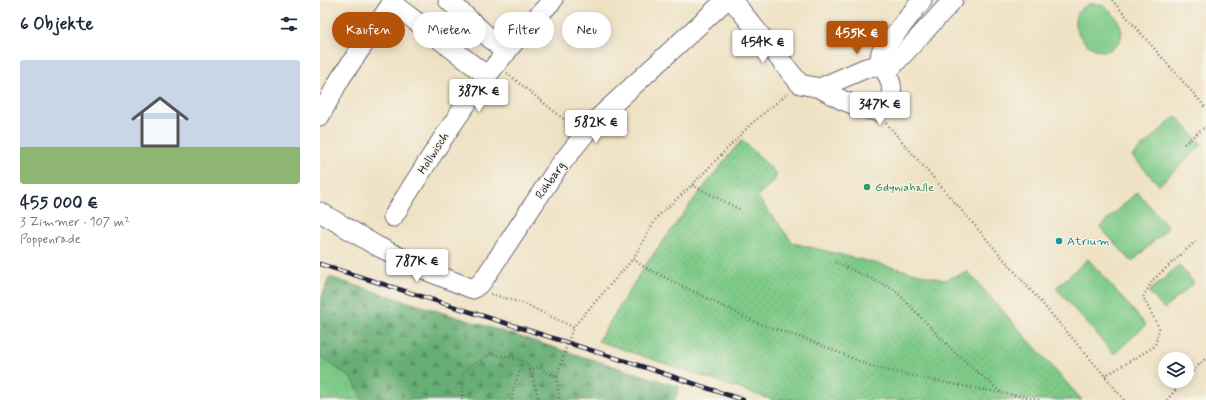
<!DOCTYPE html>
<html lang="de">
<meta charset="utf-8">
<style>
:root{--surface:#fff;--page:#f2f2f3;--text:#1f2937;--muted:#747a83;--line:#e0e1e3;--accent:#b45309}
body{margin:0;font-family:Mynerve,sans-serif;background:var(--page);color:var(--text);height:100vh;display:flex;flex-direction:column;font-size:15px;white-space:nowrap}
*{box-sizing:border-box;margin:0}
p{font-size:13px;color:var(--muted)}
.icon{flex:none;width:22px;height:22px;fill:none;stroke:currentColor;stroke-width:2;stroke-linecap:round;stroke-linejoin:round}
.map{position:relative;flex:1;overflow:hidden}
.drawer{display:flex;flex-direction:column;background:var(--surface);width:320px}
.drawer>*{flex:none}
.top-card{position:absolute;left:12px;top:12px;width:380px;height:36px;display:flex;gap:8px}
.buttons{position:absolute;left:838px;top:352px;display:grid;gap:8px}
.buttons a{display:grid;place-items:center;width:36px;height:36px;border-radius:50%;background:var(--surface);box-shadow:0 2px 10px #0003;font-size:20px}
.price{position:absolute;translate:-50% -34px;padding:0 9px;border-radius:4px;background:#fff;color:#222;font-size:13px;line-height:26px;filter:drop-shadow(0 1px 2px #0008)}
.price::after{content:'';position:absolute;left:50%;top:24px;width:12px;height:9px;margin-left:-6px;background:inherit;clip-path:polygon(0 0,100% 0,50% 100%)}
.price.active{background:var(--accent);color:#fff}
ul{padding:0;list-style:none}
li{display:grid;align-content:center;gap:8px;height:212px;padding:0 20px}
li+li{border-top:1px solid var(--line)}
li span{display:grid;place-items:center;height:124px;border-radius:4px;color:#555}
li>.icon{margin-inline-start:auto}
span .icon{width:72px;height:72px;fill:#fffc;stroke-width:1}
li b{font-size:17px}
h2{display:flex;justify-content:space-between;align-items:center;height:48px;padding:0 20px;font-size:17px}
.pill{padding:0 14px;border-radius:18px;background:var(--surface);box-shadow:0 2px 10px #0003;font-size:14px;line-height:36px}
.pill.active{background:var(--accent);color:#fff}
main{display:flex;flex:1;min-height:0}
.map>svg:first-child{display:block}
</style>
<main>
<section class="drawer">
<h2>6 Objekte<svg class="icon" aria-label="filters" viewBox="0 0 24 24"><path d="M4 7h16M4 17h16"/><circle cx="9" cy="7" r="2"/><circle cx="15" cy="17" r="2"/></svg></h2>
<ul>
<li><span style="background:linear-gradient(#c9d6e8 70%,#8fb573 0)"><svg class="icon" aria-label="home" viewBox="0 0 24 24"><path d="M3 11l9-7 9 7M6 9v11h12V9"/></svg></span><div><b>455 000 €</b><p>3 Zimmer · 107 m²</p><p>Poppenrade</p></div></li>
</ul>
</section>
<div class="map">
<svg width="886" height="400" viewBox="0 0 886 400">
<defs>
<pattern id="grass-dots" width="8" height="8" patternUnits="userSpaceOnUse"><rect width="8" height="8" fill="#7eca87"/><path d="M2 2h.1M6 6h.1" fill="none" stroke="#6dad75" stroke-width="1.8" stroke-linecap="round"/></pattern>
<pattern id="forest-firs" width="22" height="20" patternUnits="userSpaceOnUse"><rect width="22" height="20" fill="#66ae74"/><path d="M5 1l3.5 6h-7zM16 11l3.5 6h-7z" fill="#548d60"/></pattern>
<pattern id="park-tufts" width="24" height="20" patternUnits="userSpaceOnUse"><rect width="24" height="20" fill="#7eca87"/><path d="M3 7l-1-3M5 7V3M7 7l1-3M15 17l-1-3M17 17v-4M19 17l1-3" fill="none" stroke="#6dad75"/></pattern>
</defs>
<rect width="100%" height="100%" fill="#f7f3e8"/>
<filter id="ink" filterUnits="userSpaceOnUse"><feTurbulence type="fractalNoise" baseFrequency=".025" numOctaves="2"/><feDisplacementMap in="SourceGraphic" scale="8" xChannelSelector="R" yChannelSelector="G"/><feConvolveMatrix kernelMatrix="1 2 1 2 8 2 1 2 1" color-interpolation-filters="sRGB"/></filter>
<filter id="wash" filterUnits="userSpaceOnUse"><feTurbulence type="fractalNoise" baseFrequency=".012" numOctaves="4" result="noise"/><feDisplacementMap in="SourceGraphic" scale="16" xChannelSelector="R" yChannelSelector="G"/><feGaussianBlur stdDeviation="0.9" result="paint"/><feColorMatrix in="noise" values="0 0 0 0 0 0 0 0 0 0 0 0 0 0 0 0 0 1.4 0 .05"/><feComposite in="paint" operator="in"/></filter>
<g filter="url(#wash)">
<rect width="100%" height="100%" fill="#efe2c4"/>
<polygon fill="url(#grass-dots)" stroke="#507661" points="422,140 457,174 454,181 437,196 473,243 624,280 648,272 762,400 453,400 278,341 324,267 372,202 414,149"/>
<polygon fill="url(#forest-firs)" stroke="#446858" points="9,277 360,387 355,400 43,400 32,379 0,357 0,303"/>
<polygon fill="url(#park-tufts)" stroke="#507661" points="0,357 32,379 43,400 0,400"/>
<g fill="#7eca87" stroke="#507661">
<path d="M770,4c5,0 11,0 15,3 12,8 24,26 11,39 -21,20 -64,-28 -26,-42z"/>
<polygon points="856,116 882,145 839,185 812,156"/>
<polygon points="817,192 849,227 812,262 780,227"/>
<polygon points="768,259 826,325 794,354 736,288"/>
<polygon points="859,265 874,283 844,309 829,292"/>
</g>
</g>
<g filter="url(#ink)">
<g fill="none" stroke-linecap="round" stroke-linejoin="round">
<defs>
<g id="minor">
<polyline points="128,0 186,53"/>
<path d="M412,0l68,84 20,4 22,12 18,7 15,4c4,-2 9,-4 11,-7 11,-12 4,-30 -7,-39l-13,3 -46,20"/>
<polyline points="72,3 166,75"/>
<polyline points="559,65 561,52 602,0"/>
<polyline points="567,72 633,0"/>
<polyline points="0,116 20,79 74,0"/>
<polyline points="0,212 55,245 112,273 153,289 162,282 237,169 275,121 406,0"/>
<path d="M73,217c48,-78 95,-152 160,-217"/>
</g>
</defs>
<use href="#minor" stroke="#6a656b" stroke-width="21"/>
<g stroke="#6a656b" stroke-width="2.5" stroke-dasharray="1 3" stroke-linecap="butt">
<polyline points="792,0 886,108"/>
<polyline points="187,73 252,126"/>
<polyline points="566,123 785,376 804,400"/>
<polyline points="864,144 886,126"/>
<polyline points="372,185 419,209"/>
<polyline points="313,259 324,267 437,323 489,340 553,367 621,382 720,400"/>
<polyline points="515,262 575,290 635,353 681,392"/>
<polyline points="171,294 205,304 253,327 313,259 337,217 372,185 431,124 468,93"/>
<polyline points="209,370 220,367 228,373 237,376 239,400"/>
<polyline points="785,376 835,346 839,328 823,297 833,280 877,240"/>
<polyline points="867,377 886,358"/>
<path d="M142,400l2,-29 26,-17c9,2 26,3 34,8 7,6 12,29 15,38"/>
<polyline points="192,400 194,387 203,362"/>
<polyline points="847,400 863,381"/>
</g>
<use href="#minor" stroke="#fff" stroke-width="19"/>
<defs>
<polyline id="rail" points="0,264 327,368 423,400"/>
</defs>
<use href="#rail" stroke="#22223b" stroke-width="4.5"/>
<use href="#rail" stroke="#f7f3e8" stroke-width="3" stroke-dasharray="9" stroke-linecap="butt"/>
<polyline stroke="#6a656b" stroke-width="2.5" stroke-dasharray="1 3" stroke-linecap="butt" points="237,376 253,327"/>
</g>
</g>
<circle fill="#2e9e5b" stroke="#f7f3e8" stroke-width="1.5" cx="547" cy="187" r="4"/>
<circle fill="#0f9aa8" stroke="#f7f3e8" stroke-width="1.5" cx="739" cy="241" r="4"/>
<g text-anchor="middle" stroke-width="3" stroke-linejoin="round" paint-order="stroke">
<g font-size="12" fill="#22223b" stroke="#f7f3e8">
<text transform="translate(113 153) rotate(-57)" y="4">Hollwisch</text>
<text transform="translate(230 180) rotate(-55)" y="4">Röhbarg</text>
</g>
<g font-size="12" fill="#27864d" stroke="#f7f3e8" text-anchor="start">
<text x="555" y="191">Gdyniahalle</text>
</g>
<g font-size="12" fill="#0d838f" stroke="#f7f3e8" text-anchor="start">
<text x="747" y="245">Atrium</text>
</g>
</g>
</svg>
<div class="buttons">
<a><svg class="icon" aria-label="layers" viewBox="0 0 24 24"><path d="M12 4l9 5-9 5-9-5zM3 14l9 5 9-5"/></svg></a>
</div>
<b class="price active" style="left:537px;top:55px">455K €</b>
<b class="price" style="left:443px;top:64px">454K €</b>
<b class="price" style="left:159px;top:113px">387K €</b>
<b class="price" style="left:560px;top:126px">347K €</b>
<b class="price" style="left:276px;top:144px">582K €</b>
<b class="price" style="left:97px;top:283px">787K €</b>
<div class="top-card">
<a class="pill active">Kaufen</a>
<a class="pill">Mieten</a>
<a class="pill">Filter</a>
<a class="pill">Neu</a>
</div>
</div>
</main>
